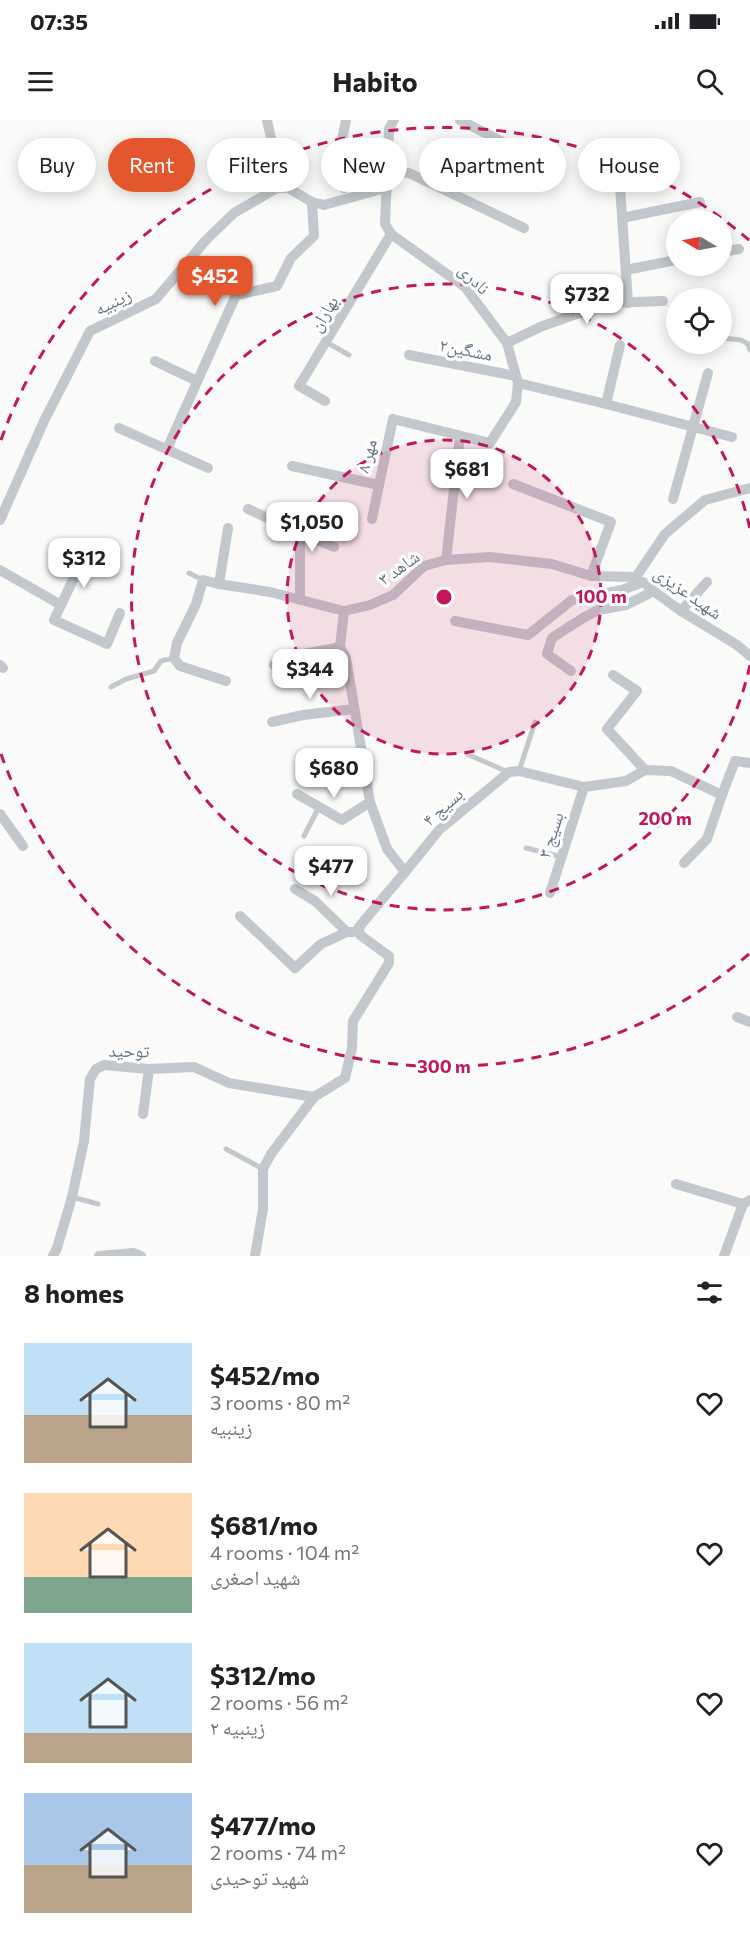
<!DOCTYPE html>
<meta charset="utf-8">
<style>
:root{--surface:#fff;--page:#f6f6f6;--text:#202124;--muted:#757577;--accent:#e4572e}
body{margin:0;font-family:Commissioner,"Noto Naskh Arabic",sans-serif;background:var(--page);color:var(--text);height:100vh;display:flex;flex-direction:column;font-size:22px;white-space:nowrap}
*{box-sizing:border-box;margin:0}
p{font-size:20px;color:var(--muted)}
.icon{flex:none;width:33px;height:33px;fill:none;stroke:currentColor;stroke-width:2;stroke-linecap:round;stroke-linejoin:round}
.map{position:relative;height:1136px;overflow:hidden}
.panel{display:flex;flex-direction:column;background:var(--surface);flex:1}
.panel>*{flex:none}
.top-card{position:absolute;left:18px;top:18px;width:714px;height:54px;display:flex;gap:12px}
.needle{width:39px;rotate:280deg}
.fabs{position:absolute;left:666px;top:90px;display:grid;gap:12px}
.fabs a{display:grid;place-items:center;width:66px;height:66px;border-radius:50%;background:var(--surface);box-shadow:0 3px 15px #0003;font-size:30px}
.price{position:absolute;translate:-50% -51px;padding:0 14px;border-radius:12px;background:#fff;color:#222;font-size:20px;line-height:39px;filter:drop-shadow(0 2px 3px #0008)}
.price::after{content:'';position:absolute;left:50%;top:36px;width:18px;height:14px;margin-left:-9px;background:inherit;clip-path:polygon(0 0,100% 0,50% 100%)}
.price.active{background:var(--accent);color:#fff}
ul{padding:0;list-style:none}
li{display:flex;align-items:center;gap:18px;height:150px;padding:0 24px}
li span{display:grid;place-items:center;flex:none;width:168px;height:120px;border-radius:0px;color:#555}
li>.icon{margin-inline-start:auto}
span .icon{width:72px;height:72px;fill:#fffc;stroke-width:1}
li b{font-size:26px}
h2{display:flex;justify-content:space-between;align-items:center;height:72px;padding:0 24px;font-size:26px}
.tag{padding:0 21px;border-radius:27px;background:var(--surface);box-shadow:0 3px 15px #0003;font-size:21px;line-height:54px}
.tag.active{background:var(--accent);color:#fff}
.status{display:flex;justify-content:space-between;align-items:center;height:42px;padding:0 30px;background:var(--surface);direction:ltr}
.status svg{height:16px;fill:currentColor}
header{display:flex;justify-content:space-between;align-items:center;height:78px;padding:0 24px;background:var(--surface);font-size:27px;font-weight:700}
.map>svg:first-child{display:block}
</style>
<div class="status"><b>07:35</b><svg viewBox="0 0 49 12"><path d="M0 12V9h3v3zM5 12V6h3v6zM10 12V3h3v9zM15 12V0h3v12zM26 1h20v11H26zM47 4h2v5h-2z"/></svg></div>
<header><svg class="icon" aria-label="menu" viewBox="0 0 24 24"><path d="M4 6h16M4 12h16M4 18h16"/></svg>Habito<svg class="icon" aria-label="search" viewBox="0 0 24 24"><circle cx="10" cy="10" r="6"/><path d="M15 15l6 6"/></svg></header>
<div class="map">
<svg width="750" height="1136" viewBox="0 0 750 1136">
<rect width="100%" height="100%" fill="#fafaf8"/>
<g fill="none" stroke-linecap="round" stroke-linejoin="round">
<g stroke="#c3c8cc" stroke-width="5">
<polyline points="722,218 741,220 748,224 750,230"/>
<polyline points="326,222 349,235"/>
<polyline points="189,453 203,460"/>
<polyline points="111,567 126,559 154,551 161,541 174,538"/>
<polyline points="467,634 508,652"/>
<polyline points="519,651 535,602"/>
<polyline points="304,716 319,687"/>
<polyline points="526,728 562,737"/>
<polyline points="226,1029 263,1049"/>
<polyline points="72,1077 98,1084"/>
</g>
<g stroke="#c3c8cc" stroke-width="10">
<polyline points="460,0 555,49"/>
<polyline points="617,23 628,183"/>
<polyline points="252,33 273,27 267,0"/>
<polyline points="386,51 409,53 524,108"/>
<polyline points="344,68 339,35 346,0"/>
<polyline points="622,98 700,82"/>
<polyline points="722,132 739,129"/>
<polyline points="626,150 676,140"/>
<polyline points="507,223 540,207 579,193 583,184 663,181"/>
<polyline points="409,235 516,256"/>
<polyline points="155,241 197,261"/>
<polyline points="518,263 606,284 732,317"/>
<polyline points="325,281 299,266 391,114"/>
<polyline points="606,284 620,225"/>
<polyline points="119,308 208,348"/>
<polyline points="167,329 236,175 277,166 291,138 314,116 312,82"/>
<polyline points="292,346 379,365 393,299 490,323 516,282 518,263 507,223 465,167 391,114 385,104 389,9 394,0"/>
<polyline points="513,364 611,402 591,456"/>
<polyline points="673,379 708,253"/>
<polyline points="248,389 300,413 300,480"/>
<polyline points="372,399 379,365"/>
<polyline points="0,400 44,301 90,211 156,179 206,120 234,93 277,68 288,68 312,82 324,85 385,68"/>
<polyline points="300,413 334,427"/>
<polyline points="446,440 460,316"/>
<polyline points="0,450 61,485 54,500 107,524 120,493"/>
<polyline points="636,457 665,414 705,380 750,368"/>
<polyline points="219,464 228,408"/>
<polyline points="648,467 681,491 737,525 750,536"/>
<polyline points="61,485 82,441"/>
<polyline points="344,491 340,527 346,538 370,682 387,729 405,752 439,710 509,652 519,651 584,667 626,661 645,650 671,651 722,675 735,641 750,643"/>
<polyline points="681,491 707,462"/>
<polyline points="455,501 528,515 572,480 622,470 643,462"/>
<polyline points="0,545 3,548"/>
<polyline points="274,545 304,534 340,527"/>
<polyline points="571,551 547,534 552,518 583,498 598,490 626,485 654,471"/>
<polyline points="613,555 637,571 607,609 645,650"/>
<polyline points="226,561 180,546 174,538 177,523 196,484 203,460 219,464 270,472 344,491 370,485 393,475 424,446 446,440 490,437 552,444 591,456 636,457"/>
<polyline points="272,602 303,595 354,589"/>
<polyline points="297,674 342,700 370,682"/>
<polyline points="0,694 23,726"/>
<polyline points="684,743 707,719 722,675"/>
<polyline points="295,769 315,781 347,812 353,812"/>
<polyline points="550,773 584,667"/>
<polyline points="240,796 295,848 321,824 347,812"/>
<polyline points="737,897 750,902"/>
<polyline points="143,994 149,949"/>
<polyline points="676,1064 743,1084 750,1080"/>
<polyline points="53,1136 57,1128 72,1077 84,1021 90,959 96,949 104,945 149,949 194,947 229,963 314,977"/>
<polyline points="99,1136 134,1133 141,1136"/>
<polyline points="255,1136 263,1089 263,1049 271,1034 314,977 345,958 352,928 353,901 389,843 389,836 360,815 359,807 405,752"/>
<polyline points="724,1136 743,1084"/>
</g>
</g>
<circle cx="444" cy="477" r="157" fill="#c2185b" fill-opacity=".12"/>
<g fill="none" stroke="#c2185b" stroke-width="3" stroke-dasharray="10 8">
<circle cx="444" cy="477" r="157"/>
<path d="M750 545A313 313 0 1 1 750 409"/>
<path d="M749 834A470 470 0 0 1 1 634M1 320A470 470 0 0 1 749 120"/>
</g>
<g text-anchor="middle" stroke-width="6" stroke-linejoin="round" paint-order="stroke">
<g font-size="18" fill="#657683" stroke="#fff">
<text transform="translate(474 159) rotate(45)" y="6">نادری</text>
<text transform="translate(113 182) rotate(-26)" y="6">زینبیه</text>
<text transform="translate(324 194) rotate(-59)" y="6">بهاران</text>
<text transform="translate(466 230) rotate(11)" y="6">مشگین۲</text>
<text transform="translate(367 336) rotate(-75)" y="6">مهر ۸</text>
<text transform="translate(399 448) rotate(-36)" y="6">شاهد ۳</text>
<text transform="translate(688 473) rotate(35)" y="6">شهید عزیزی</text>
<text transform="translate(443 687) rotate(-42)" y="6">بسیج ۴</text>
<text transform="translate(551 715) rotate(-72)" y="6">بسیج ۳</text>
<text transform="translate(129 931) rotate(1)" y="6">توحید</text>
</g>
</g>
<circle cx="444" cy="477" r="9" fill="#c2185b" stroke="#fff" stroke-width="3"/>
<g font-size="18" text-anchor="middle" font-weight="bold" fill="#c2185b" stroke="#fff" stroke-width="6" stroke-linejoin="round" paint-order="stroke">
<text x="601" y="483">100 m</text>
<text x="665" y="705">200 m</text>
<text x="444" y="953">300 m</text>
</g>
</svg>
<div class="fabs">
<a><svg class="needle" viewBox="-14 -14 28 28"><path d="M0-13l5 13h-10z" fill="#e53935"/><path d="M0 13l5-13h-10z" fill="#757577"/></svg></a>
<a><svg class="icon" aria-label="locate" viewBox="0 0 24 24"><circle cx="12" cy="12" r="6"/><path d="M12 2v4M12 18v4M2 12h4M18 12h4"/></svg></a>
</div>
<b class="price active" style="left:215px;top:187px">$452</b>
<b class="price" style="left:587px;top:205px">$732</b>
<b class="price" style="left:467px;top:380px">$681</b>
<b class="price" style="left:312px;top:433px">$1,050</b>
<b class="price" style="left:84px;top:469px">$312</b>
<b class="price" style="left:310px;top:580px">$344</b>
<b class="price" style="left:334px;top:679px">$680</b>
<b class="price" style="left:331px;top:777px">$477</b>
<div class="top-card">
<a class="tag">Buy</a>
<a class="tag active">Rent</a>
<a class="tag">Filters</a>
<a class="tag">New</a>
<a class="tag">Apartment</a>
<a class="tag">House</a>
</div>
</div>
<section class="panel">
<h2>8 homes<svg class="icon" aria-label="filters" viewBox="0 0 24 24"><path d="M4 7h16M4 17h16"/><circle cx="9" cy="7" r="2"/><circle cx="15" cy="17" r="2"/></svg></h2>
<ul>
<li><span style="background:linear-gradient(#bfe0f5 60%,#b9a48a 0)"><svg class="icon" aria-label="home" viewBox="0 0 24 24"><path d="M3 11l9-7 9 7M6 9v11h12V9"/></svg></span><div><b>$452/mo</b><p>3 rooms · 80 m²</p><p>زینبیه</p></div><svg class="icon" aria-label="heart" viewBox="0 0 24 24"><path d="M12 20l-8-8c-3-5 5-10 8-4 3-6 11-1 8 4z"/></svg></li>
<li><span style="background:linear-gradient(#ffd9b3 70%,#7fa58c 0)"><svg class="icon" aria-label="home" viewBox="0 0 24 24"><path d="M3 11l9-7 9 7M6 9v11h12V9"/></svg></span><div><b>$681/mo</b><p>4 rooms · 104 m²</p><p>شهید اصغری</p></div><svg class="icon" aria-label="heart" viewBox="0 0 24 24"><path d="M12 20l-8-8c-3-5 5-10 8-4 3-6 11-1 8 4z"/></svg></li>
<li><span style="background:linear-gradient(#bfe0f5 75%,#b9a48a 0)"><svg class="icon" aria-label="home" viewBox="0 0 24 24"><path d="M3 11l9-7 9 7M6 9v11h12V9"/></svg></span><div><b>$312/mo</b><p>2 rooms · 56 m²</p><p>زینبیه ۲</p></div><svg class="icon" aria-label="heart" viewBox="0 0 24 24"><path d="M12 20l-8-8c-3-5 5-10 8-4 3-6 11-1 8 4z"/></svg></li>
<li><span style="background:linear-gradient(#a9c7e8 60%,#b9a48a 0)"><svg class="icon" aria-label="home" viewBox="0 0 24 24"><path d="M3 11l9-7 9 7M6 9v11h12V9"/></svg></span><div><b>$477/mo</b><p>2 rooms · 74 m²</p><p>شهید توحیدی</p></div><svg class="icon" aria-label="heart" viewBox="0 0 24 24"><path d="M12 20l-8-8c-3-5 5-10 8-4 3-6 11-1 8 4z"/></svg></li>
</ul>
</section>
